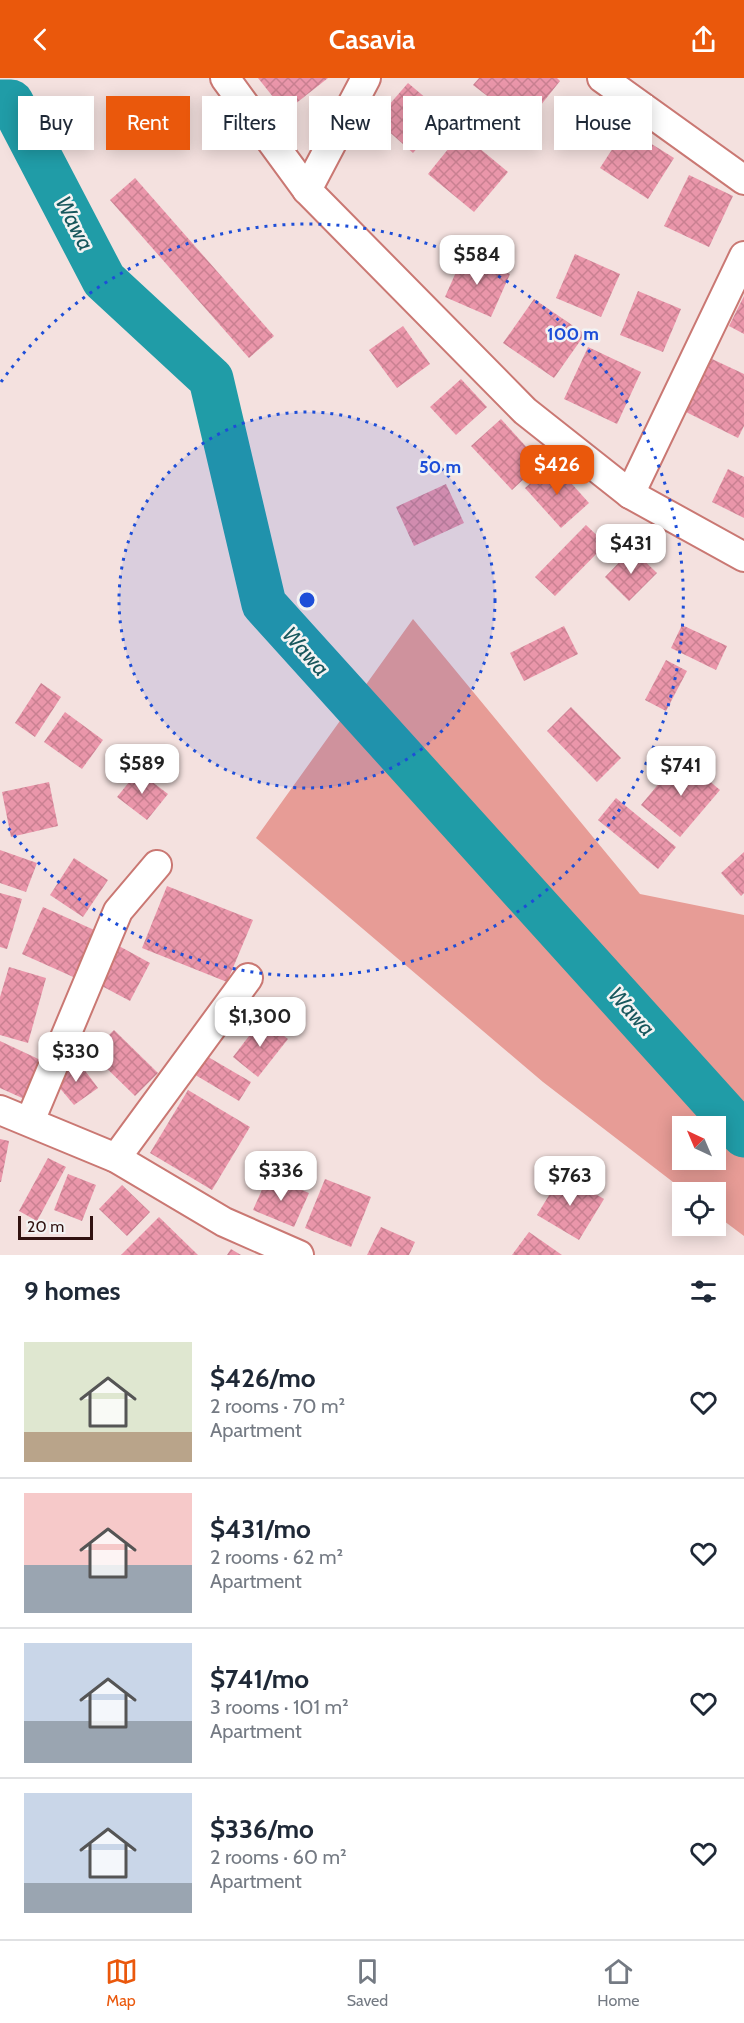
<!DOCTYPE html>
<meta charset="utf-8">
<style>
:root{--surface:#fff;--page:#f6f6f7;--text:#1f2937;--muted:#747a83;--line:#e0e1e3;--accent:#ea580c}
body{margin:0;font-family:Cabin,sans-serif;background:var(--page);color:var(--text);height:100vh;display:flex;flex-direction:column;font-size:22px;white-space:nowrap}
*{box-sizing:border-box;margin:0}
p{font-size:20px;color:var(--muted)}
.icon{flex:none;width:33px;height:33px;fill:none;stroke:currentColor;stroke-width:2;stroke-linecap:round;stroke-linejoin:round}
.map{position:relative;height:1177px;overflow:hidden}
.panel{display:flex;flex-direction:column;background:var(--surface);flex:1}
.panel>*{flex:none}
.banner{position:absolute;left:18px;top:18px;width:708px;height:54px;display:flex;gap:12px}
.needle{width:39px;rotate:316deg}
.buttons{position:absolute;left:672px;top:1038px;display:grid;gap:12px}
.buttons a{display:grid;place-items:center;width:54px;height:54px;border-radius:0px;background:var(--surface);box-shadow:0 3px 15px #0003;font-size:30px}
.scale{position:absolute;left:18px;bottom:15px;width:75px;box-sizing:border-box;padding-left:6px;border:3px solid #311210;border-top:0;font-size:16px;line-height:21px;white-space:nowrap;color:#311210;-webkit-text-stroke:4px #f3f3f3;paint-order:stroke}
.price{position:absolute;translate:-50% -51px;padding:0 14px;border-radius:12px;background:#fff;color:#222;font-size:20px;line-height:39px;filter:drop-shadow(0 2px 3px #0008)}
.price::after{content:'';position:absolute;left:50%;top:36px;width:18px;height:14px;margin-left:-9px;background:inherit;clip-path:polygon(0 0,100% 0,50% 100%)}
.price.active{background:var(--accent);color:#fff}
ul{padding:0;list-style:none}
li{display:flex;align-items:center;gap:18px;height:150px;padding:0 24px}
li+li{border-top:2px solid var(--line)}
li span{display:grid;place-items:center;flex:none;width:168px;height:120px;border-radius:0px;color:#555}
li>.icon{margin-inline-start:auto}
span .icon{width:72px;height:72px;fill:#fffc;stroke-width:1}
li b{font-size:26px}
h2{display:flex;justify-content:space-between;align-items:center;height:72px;padding:0 24px;font-size:26px}
.pill{padding:0 21px;border-radius:0px;background:var(--surface);box-shadow:0 3px 15px #0003;font-size:21px;line-height:54px}
.pill.active{background:var(--accent);color:#fff}
header{display:flex;justify-content:space-between;align-items:center;height:78px;padding:0 24px;background:var(--accent);color:#fff;font-size:27px;font-weight:600}
.menu{display:flex;justify-content:space-around;align-items:center;height:84px;border-top:2px solid var(--line);background:var(--surface);font-size:16px;color:var(--muted)}
.menu a{display:grid;justify-items:center;gap:3px}
.menu .active{color:var(--accent)}
.map>svg:first-child{display:block}
</style>
<header><svg class="icon" aria-label="back" viewBox="0 0 24 24"><path d="M15 5l-7 7 7 7"/></svg>Casavia<svg class="icon" aria-label="share" viewBox="0 0 24 24"><path d="M12 15V3M7 8l5-5 5 5M5 13v7h14v-7"/></svg></header>
<div class="map">
<svg width="744" height="1177" viewBox="0 0 744 1177">
<defs>
<pattern id="building-cross-hatch" width="8" height="8" patternUnits="userSpaceOnUse" patternTransform="scale(1.5)"><rect width="8" height="8" fill="#ea96aa"/><path d="M0 0l8 8M0 8l8-8" fill="none" stroke="#c98091"/></pattern>
</defs>
<rect width="100%" height="100%" fill="#f4e1df"/>
<path fill="#e79c96" fill-rule="evenodd" d="M413,541l227,275 104,21v321l-28,-21v-23h-30l-143,-110 -287,-244zM682,1048h34v34h-34z"/>
<g fill="none" stroke-linecap="round" stroke-linejoin="round">
<polyline stroke="#209ca7" stroke-width="45" points="0,24 11,24 104,202 211,301 264,526 744,1057"/>
</g>
<g fill="url(#building-cross-hatch)">
<polygon points="258,0 328,0 285,34"/>
<polygon points="479,0 557,0 560,3 525,47 473,7"/>
<polygon points="408,5 446,37 413,75 376,42"/>
<polygon points="626,50 674,80 648,121 600,90"/>
<polygon points="461,55 508,94 474,134 428,96"/>
<polygon points="689,97 733,118 709,169 664,148"/>
<polygon points="135,100 274,258 249,280 110,122"/>
<polygon points="464,176 510,196 491,239 445,219"/>
<polygon points="575,176 620,196 601,239 556,220"/>
<polygon points="638,213 681,231 663,274 620,257"/>
<polygon points="744,218 744,256 729,248"/>
<polygon points="534,221 585,256 554,300 503,265"/>
<polygon points="403,248 430,286 397,310 369,272"/>
<polygon points="588,269 641,294 617,346 564,321"/>
<polygon points="712,281 744,296 744,348 738,360 686,334"/>
<polygon points="461,301 487,329 456,357 430,329"/>
<polygon points="501,341 541,385 512,412 471,368"/>
<polygon points="553,385 589,425 561,450 525,410"/>
<polygon points="728,391 744,399 744,440 712,424"/>
<polygon points="446,406 464,445 414,468 396,429"/>
<polygon points="586,447 606,466 555,518 535,499"/>
<polygon points="632,471 657,495 629,523 605,499"/>
<polygon points="682,547 727,568 716,592 671,570"/>
<polygon points="564,548 578,576 524,603 510,575"/>
<polygon points="666,582 687,593 666,633 645,622"/>
<polygon points="41,605 61,619 35,659 15,645"/>
<polygon points="571,629 621,680 597,704 547,653"/>
<polygon points="65,634 103,662 82,691 44,664"/>
<polygon points="681,679 720,712 680,759 641,727"/>
<polygon points="138,693 168,716 147,742 117,719"/>
<polygon points="49,704 58,748 11,759 2,714"/>
<polygon points="616,720 676,769 658,791 598,742"/>
<polygon points="0,772 37,785 26,814 0,805"/>
<polygon points="744,774 744,815 741,818 721,795"/>
<polygon points="74,780 108,802 83,839 50,817"/>
<polygon points="167,808 253,842 227,904 142,870"/>
<polygon points="0,815 22,821 7,871 0,869"/>
<polygon points="43,829 101,855 80,902 22,876"/>
<polygon points="119,868 150,885 130,923 98,906"/>
<polygon points="9,889 46,900 28,965 0,957 0,919"/>
<polygon points="262,941 288,961 258,999 233,979"/>
<polygon points="114,952 158,995 135,1018 91,975"/>
<polygon points="0,963 49,986 31,1024 0,1010"/>
<polygon points="203,976 251,1004 239,1023 192,995"/>
<polygon points="77,982 98,1010 74,1027 53,1002"/>
<polygon points="188,1012 250,1049 212,1112 150,1075"/>
<polygon points="0,1061 9,1063 1,1104 0,1104"/>
<polygon points="48,1080 66,1089 37,1143 19,1133"/>
<polygon points="68,1096 96,1107 82,1143 54,1132"/>
<polygon points="562,1096 604,1121 579,1162 537,1137"/>
<polygon points="268,1098 309,1115 294,1149 253,1132"/>
<polygon points="325,1101 371,1119 351,1169 305,1150"/>
<polygon points="122,1107 150,1134 127,1158 99,1131"/>
<polygon points="159,1139 198,1177 121,1177"/>
<polygon points="381,1149 415,1164 409,1177 367,1177"/>
<polygon points="529,1154 562,1177 512,1177"/>
<polygon points="231,1171 241,1177 227,1177"/>
</g>
<g fill="none" stroke-linecap="round" stroke-linejoin="round">
<defs>
<g id="minor">
<polyline points="225,0 307,112 525,333 630,416 744,479"/>
<polyline points="602,0 744,102"/>
<polyline points="307,112 366,0"/>
<polyline points="630,416 744,178"/>
<polyline points="0,1032 116,1080 224,1144 299,1177"/>
<polyline points="30,1043 118,833 157,787"/>
<polyline points="116,1080 248,900"/>
</g>
</defs>
<use href="#minor" stroke="#ca7873" stroke-width="32"/>
<use href="#minor" stroke="#fff" stroke-width="28"/>
</g>
<circle cx="307" cy="522" r="188" fill="#1d4ed8" fill-opacity=".12"/>
<g fill="none" stroke="#1d4ed8" stroke-width="3" stroke-dasharray="3 6">
<circle cx="307" cy="522" r="188"/>
<path d="M1 304A376 376 0 1 1 1 740"/>
</g>
<g text-anchor="middle" stroke-width="5" stroke-linejoin="round" paint-order="stroke">
<g font-size="22" font-style="italic" fill="#16565c" stroke="#f3f3f3">
<text transform="translate(75 145) rotate(63)" y="8">Wawa</text>
<text transform="translate(306 573) rotate(48)" y="8">Wawa</text>
<text transform="translate(632 933) rotate(48)" y="8">Wawa</text>
</g>
</g>
<circle cx="307" cy="522" r="9" fill="#1d4ed8" stroke="#f3f3f3" stroke-width="3"/>
<g font-size="18" text-anchor="middle" font-weight="bold" fill="#1d4ed8" stroke="#f3f3f3" stroke-width="5" stroke-linejoin="round" paint-order="stroke">
<text x="573" y="262">100 m</text>
<text x="440" y="395">50 m</text>
</g>
</svg>
<div class="buttons">
<a><svg class="needle" viewBox="-14 -14 28 28"><path d="M0-13l5 13h-10z" fill="#e53935"/><path d="M0 13l5-13h-10z" fill="#747a83"/></svg></a>
<a><svg class="icon" aria-label="locate" viewBox="0 0 24 24"><circle cx="12" cy="12" r="6"/><path d="M12 2v4M12 18v4M2 12h4M18 12h4"/></svg></a>
</div>
<div class="scale">20 m</div>
<b class="price" style="left:477px;top:208px">$584</b>
<b class="price active" style="left:557px;top:418px">$426</b>
<b class="price" style="left:631px;top:497px">$431</b>
<b class="price" style="left:142px;top:717px">$589</b>
<b class="price" style="left:681px;top:719px">$741</b>
<b class="price" style="left:260px;top:970px">$1,300</b>
<b class="price" style="left:76px;top:1005px">$330</b>
<b class="price" style="left:281px;top:1124px">$336</b>
<b class="price" style="left:570px;top:1129px">$763</b>
<div class="banner">
<a class="pill">Buy</a>
<a class="pill active">Rent</a>
<a class="pill">Filters</a>
<a class="pill">New</a>
<a class="pill">Apartment</a>
<a class="pill">House</a>
</div>
</div>
<section class="panel">
<h2>9 homes<svg class="icon" aria-label="filters" viewBox="0 0 24 24"><path d="M4 7h16M4 17h16"/><circle cx="9" cy="7" r="2"/><circle cx="15" cy="17" r="2"/></svg></h2>
<ul>
<li><span style="background:linear-gradient(#dfe7d0 75%,#b9a48a 0)"><svg class="icon" aria-label="home" viewBox="0 0 24 24"><path d="M3 11l9-7 9 7M6 9v11h12V9"/></svg></span><div><b>$426/mo</b><p>2 rooms · 70 m²</p><p>Apartment</p></div><svg class="icon" aria-label="heart" viewBox="0 0 24 24"><path d="M12 20l-8-8c-3-5 5-10 8-4 3-6 11-1 8 4z"/></svg></li>
<li><span style="background:linear-gradient(#f6c9c9 60%,#9aa5b1 0)"><svg class="icon" aria-label="home" viewBox="0 0 24 24"><path d="M3 11l9-7 9 7M6 9v11h12V9"/></svg></span><div><b>$431/mo</b><p>2 rooms · 62 m²</p><p>Apartment</p></div><svg class="icon" aria-label="heart" viewBox="0 0 24 24"><path d="M12 20l-8-8c-3-5 5-10 8-4 3-6 11-1 8 4z"/></svg></li>
<li><span style="background:linear-gradient(#c9d6e8 65%,#9aa5b1 0)"><svg class="icon" aria-label="home" viewBox="0 0 24 24"><path d="M3 11l9-7 9 7M6 9v11h12V9"/></svg></span><div><b>$741/mo</b><p>3 rooms · 101 m²</p><p>Apartment</p></div><svg class="icon" aria-label="heart" viewBox="0 0 24 24"><path d="M12 20l-8-8c-3-5 5-10 8-4 3-6 11-1 8 4z"/></svg></li>
<li><span style="background:linear-gradient(#c9d6e8 75%,#9aa5b1 0)"><svg class="icon" aria-label="home" viewBox="0 0 24 24"><path d="M3 11l9-7 9 7M6 9v11h12V9"/></svg></span><div><b>$336/mo</b><p>2 rooms · 60 m²</p><p>Apartment</p></div><svg class="icon" aria-label="heart" viewBox="0 0 24 24"><path d="M12 20l-8-8c-3-5 5-10 8-4 3-6 11-1 8 4z"/></svg></li>
</ul>
</section>
<nav class="menu">
<a class="active"><svg class="icon" aria-label="map" viewBox="0 0 24 24"><path d="M3 6l6-2 6 2 6-2v14l-6 2-6-2-6 2zM9 4v14M15 6v14"/></svg>Map</a>
<a><svg class="icon" aria-label="saved" viewBox="0 0 24 24"><path d="M7 4h10v16l-5-4-5 4z"/></svg>Saved</a>
<a><svg class="icon" aria-label="home" viewBox="0 0 24 24"><path d="M3 11l9-7 9 7M6 9v11h12V9"/></svg>Home</a>
</nav>
